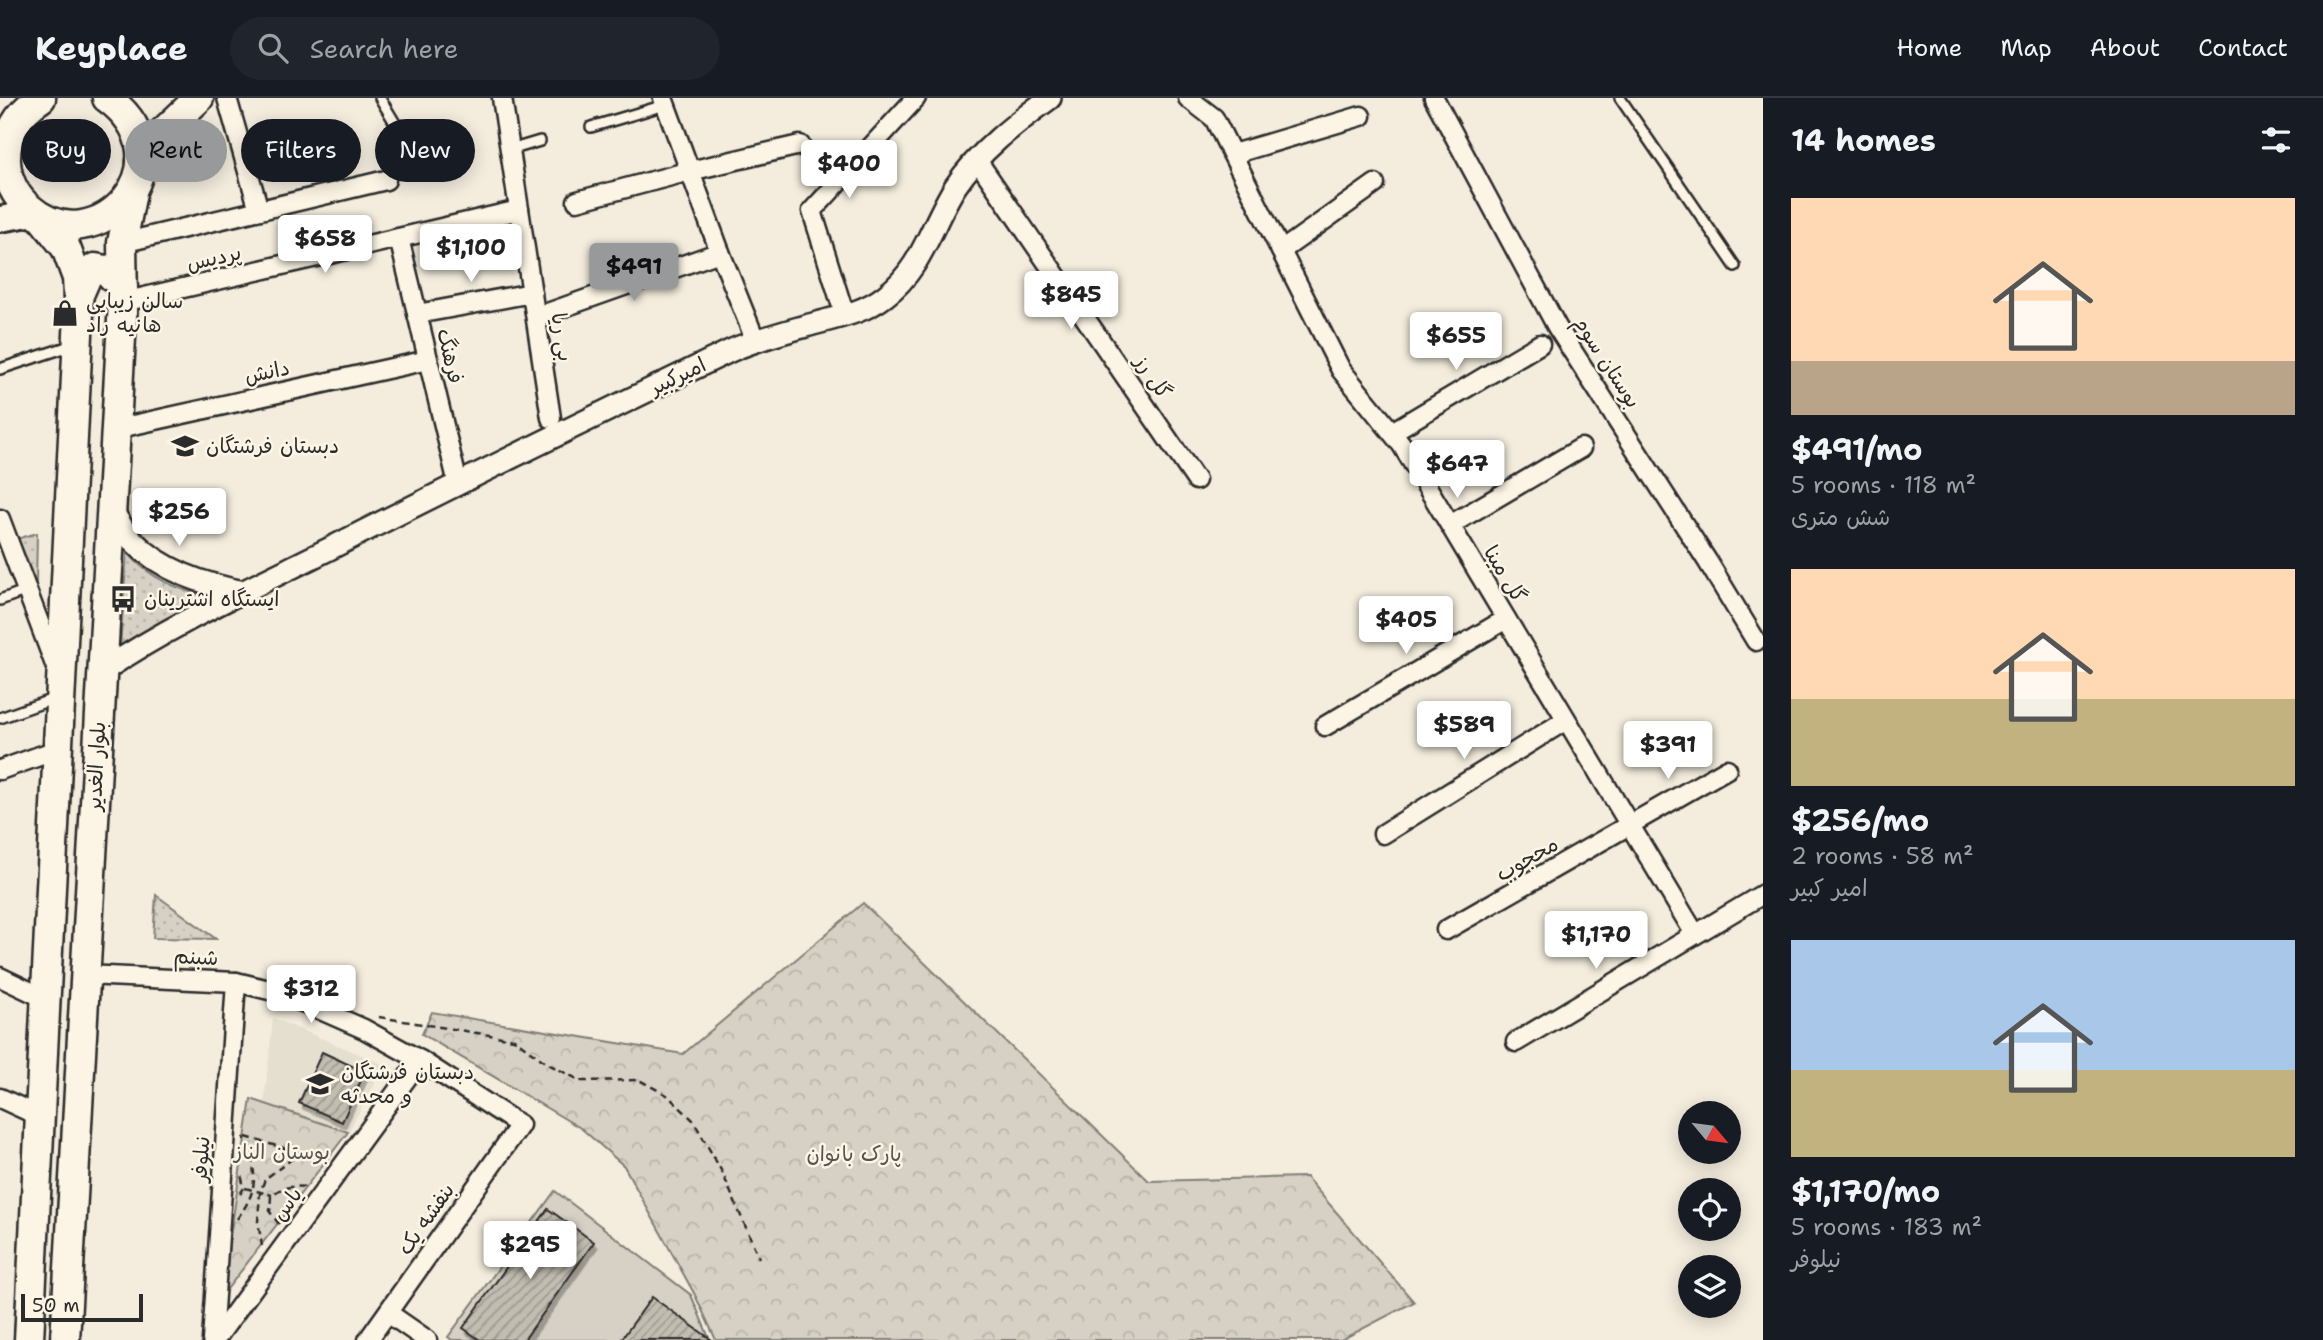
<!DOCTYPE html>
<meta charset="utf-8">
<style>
:root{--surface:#171b24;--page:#20242c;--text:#f1f3f6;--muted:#9ea1a6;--line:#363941;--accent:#98999b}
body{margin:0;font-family:"Shantell Sans","Playpen Sans Arabic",sans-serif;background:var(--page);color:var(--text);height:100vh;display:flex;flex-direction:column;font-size:26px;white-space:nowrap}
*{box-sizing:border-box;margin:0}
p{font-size:23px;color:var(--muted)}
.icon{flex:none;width:38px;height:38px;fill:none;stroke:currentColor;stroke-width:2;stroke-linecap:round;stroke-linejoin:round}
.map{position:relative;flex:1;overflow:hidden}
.side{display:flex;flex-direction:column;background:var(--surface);width:560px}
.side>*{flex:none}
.top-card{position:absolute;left:21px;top:21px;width:665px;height:63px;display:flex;gap:14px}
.needle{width:46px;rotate:119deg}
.fabs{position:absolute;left:1678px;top:1003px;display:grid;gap:14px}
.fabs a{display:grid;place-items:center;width:63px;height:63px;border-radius:50%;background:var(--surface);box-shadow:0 4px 18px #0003;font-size:35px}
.scale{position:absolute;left:21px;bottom:18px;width:122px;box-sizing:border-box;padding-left:7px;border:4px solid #2b2b2b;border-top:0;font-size:19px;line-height:24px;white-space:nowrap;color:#2b2b2b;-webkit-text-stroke:5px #fcf5e5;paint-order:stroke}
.price{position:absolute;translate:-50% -60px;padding:0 16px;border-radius:7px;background:#fff;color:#222;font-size:23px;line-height:46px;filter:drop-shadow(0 2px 4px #0008)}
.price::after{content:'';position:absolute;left:50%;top:42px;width:21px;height:16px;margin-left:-10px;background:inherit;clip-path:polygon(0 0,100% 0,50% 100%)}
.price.selected{background:var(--accent);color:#111}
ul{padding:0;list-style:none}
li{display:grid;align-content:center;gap:14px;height:371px;padding:0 28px}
li span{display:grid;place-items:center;height:217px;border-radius:0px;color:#555}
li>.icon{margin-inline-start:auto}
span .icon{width:126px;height:126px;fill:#fffc;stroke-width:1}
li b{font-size:30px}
h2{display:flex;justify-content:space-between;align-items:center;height:84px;padding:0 28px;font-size:30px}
.chip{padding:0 24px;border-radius:32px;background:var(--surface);box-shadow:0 4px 18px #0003;font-size:24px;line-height:63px}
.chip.selected{background:var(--accent);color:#111}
header{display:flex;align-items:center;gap:42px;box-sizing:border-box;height:98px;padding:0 35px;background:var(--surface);border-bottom:2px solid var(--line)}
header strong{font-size:33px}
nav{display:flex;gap:38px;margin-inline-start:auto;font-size:24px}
.search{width:490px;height:63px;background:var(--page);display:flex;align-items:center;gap:18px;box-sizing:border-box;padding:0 24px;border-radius:38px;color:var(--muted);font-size:26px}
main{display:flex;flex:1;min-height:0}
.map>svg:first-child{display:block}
</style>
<header>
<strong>Keyplace</strong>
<div class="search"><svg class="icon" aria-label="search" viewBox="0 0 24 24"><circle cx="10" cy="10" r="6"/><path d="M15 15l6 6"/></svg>Search here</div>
<nav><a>Home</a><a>Map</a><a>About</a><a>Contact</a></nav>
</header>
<main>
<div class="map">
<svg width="1763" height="1242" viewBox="0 0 1763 1242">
<defs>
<pattern id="grass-dots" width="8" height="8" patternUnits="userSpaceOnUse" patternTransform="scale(1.75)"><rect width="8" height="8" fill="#d6d1c4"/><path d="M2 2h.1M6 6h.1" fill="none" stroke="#b8b4a9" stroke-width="1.8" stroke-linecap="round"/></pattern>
<pattern id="park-crowns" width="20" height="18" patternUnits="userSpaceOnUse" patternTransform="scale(1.75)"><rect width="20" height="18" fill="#d6d1c4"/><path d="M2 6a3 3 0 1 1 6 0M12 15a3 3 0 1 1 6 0" fill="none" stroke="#b8b4a9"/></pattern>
<pattern id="water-waves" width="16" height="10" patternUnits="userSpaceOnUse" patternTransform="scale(1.75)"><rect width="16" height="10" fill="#afaaa0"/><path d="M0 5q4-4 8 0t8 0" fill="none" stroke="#8f8b83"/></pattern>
<pattern id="building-hatch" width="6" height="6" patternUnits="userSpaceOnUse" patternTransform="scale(1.75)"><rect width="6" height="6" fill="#c2bdb1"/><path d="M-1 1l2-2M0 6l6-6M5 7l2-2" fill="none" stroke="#9e9a90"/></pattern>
<filter id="shadow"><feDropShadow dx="3.5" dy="5.5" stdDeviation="0" flood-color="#0004"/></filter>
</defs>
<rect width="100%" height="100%" fill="#f4edde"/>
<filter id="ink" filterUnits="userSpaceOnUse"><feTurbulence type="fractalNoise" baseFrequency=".0143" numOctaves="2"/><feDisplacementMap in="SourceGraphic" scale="14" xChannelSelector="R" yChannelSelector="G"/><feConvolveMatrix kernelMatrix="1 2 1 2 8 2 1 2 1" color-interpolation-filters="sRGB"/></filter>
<g filter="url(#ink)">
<polygon fill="#e5dfd0" points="273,920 385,967 348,1034 264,1005"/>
<g fill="url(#grass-dots)" stroke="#807e78" stroke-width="2">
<polygon points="37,435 36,486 31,485 13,442"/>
<path d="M127,454c23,27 52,38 85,46l-92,49z"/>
<polygon points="156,797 216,841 153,840"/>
</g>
<g fill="url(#park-crowns)" stroke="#807e78" stroke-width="2">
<polygon points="863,805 1149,1083 1306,1079 1414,1204 1341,1242 716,1242 695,1197 624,1068 582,1031 422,936 432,914 683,956"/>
<polygon points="251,1001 348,1034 221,1199"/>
</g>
<polygon fill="#d6d1c4" stroke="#807e78" stroke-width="2" points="555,1093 691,1197 710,1242 452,1242 448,1239"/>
<circle fill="url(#water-waves)" stroke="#7a7771" stroke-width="2" cx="74" cy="64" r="13"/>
<g fill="url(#building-hatch)" stroke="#2b2b2b" stroke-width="2" filter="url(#shadow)">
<polygon points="322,954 365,974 342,1024 299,1005"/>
<polygon points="548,1111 594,1144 524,1242 480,1242 463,1230"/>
<polygon points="652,1199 712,1242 621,1242"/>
</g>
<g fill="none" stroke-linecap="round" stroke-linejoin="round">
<defs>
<g id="service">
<polyline points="380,0 395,25"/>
<polyline points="1620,0 1735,168"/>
<polyline points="591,29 665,7"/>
<polyline points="510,52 540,43"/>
<polyline points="0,271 73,247"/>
<polyline points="0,502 27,492"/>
<polyline points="0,620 56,600"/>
</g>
<g id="minor">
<polyline points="227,0 259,112"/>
<polyline points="502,0 551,320"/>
<polyline points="663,0 720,154 756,244"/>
<polyline points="1188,0 1214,20 1341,272 1402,347 1695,836"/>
<polyline points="1434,0 1557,229 1708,464 1756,543"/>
<polyline points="1233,56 1361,18"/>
<polyline points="977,62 1196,382"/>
<polyline points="577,103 690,73 800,47"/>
<polyline points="399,140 458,386"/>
<polyline points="122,145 386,82"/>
<polyline points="1281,153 1375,86"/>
<polyline points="123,204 519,112"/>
<polyline points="417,216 532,195"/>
<polyline points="845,218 812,113 916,0"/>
<polyline points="536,219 720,154"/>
<polyline points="115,331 428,262"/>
<polyline points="1392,334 1540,246"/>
<polyline points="0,421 57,572"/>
<polyline points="1450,427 1581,350"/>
<polyline points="1325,628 1506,521"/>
<polyline points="0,672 59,651"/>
<polyline points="1383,736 1566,622"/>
<polyline points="1446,832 1727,671"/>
<polyline points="85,877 236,884 282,895 364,931 420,962 520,1027 368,1242"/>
<polyline points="0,879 46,901"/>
<polyline points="1516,944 1763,796"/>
<polyline points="0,1000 41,1019"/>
<polyline points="388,1215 427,1242"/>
<polyline points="212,1242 236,884"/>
<polyline points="215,1242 420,962"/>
</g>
<g id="tertiary">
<path d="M111,410c6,11 13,23 21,32 30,31 71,44 112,52"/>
<path d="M101,574c71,-48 150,-84 226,-122 133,-68 268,-134 403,-199 24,-11 51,-18 76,-25 27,-8 56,-12 79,-30 37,-27 46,-71 70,-109 23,-35 61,-64 95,-89"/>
</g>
<polyline id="secondary" points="0,121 35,115"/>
<g id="primary">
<path d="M41,0c-22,14 -36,36 -35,63 1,18 9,35 23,47 67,60 165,-47 78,-110"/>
<polyline points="141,63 160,37 199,0"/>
<polyline points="78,199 88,176 95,170 106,172 123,190"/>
<polyline points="29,1242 79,216 77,180 66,150 41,119"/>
<polyline points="65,1242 123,204 122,145 132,94"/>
</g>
</defs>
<use href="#service" stroke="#2b2b2b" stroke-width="14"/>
<use href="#minor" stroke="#2b2b2b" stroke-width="23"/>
<use href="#tertiary" stroke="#2b2b2b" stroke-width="26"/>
<use href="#secondary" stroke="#2b2b2b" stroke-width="30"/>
<use href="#primary" stroke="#2b2b2b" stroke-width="33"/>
<g stroke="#2b2b2b" stroke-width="2.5" stroke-dasharray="7 5" stroke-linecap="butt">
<polyline points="379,919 514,941 548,966 581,983 639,982 667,997 693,1022 722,1074 759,1160"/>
<polyline points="246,1039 300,1055"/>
<polyline points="245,1090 272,1097"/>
<polyline points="240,1096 244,1090 241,1076"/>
<path d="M237,1121c23,-31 20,-48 7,-82"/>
<path d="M279,1126l-9,-12 1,-16c11,-10 21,-10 36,-9"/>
<polyline points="262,1148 258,1124 260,1095 265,1081 300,1055 332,1055"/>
</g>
<use href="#service" stroke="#fcf5e5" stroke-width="9"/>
<use href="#minor" stroke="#fcf5e5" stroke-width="18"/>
<use href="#tertiary" stroke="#fcf5e5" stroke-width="21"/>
<use href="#secondary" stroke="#fcf5e5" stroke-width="24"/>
<use href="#primary" stroke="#fcf5e5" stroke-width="28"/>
</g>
</g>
<defs>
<symbol id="shop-bare" viewBox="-9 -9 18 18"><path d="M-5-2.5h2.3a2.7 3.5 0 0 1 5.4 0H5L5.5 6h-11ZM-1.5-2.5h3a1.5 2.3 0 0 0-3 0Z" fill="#2b2b2b" stroke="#fcf5e5" stroke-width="2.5" paint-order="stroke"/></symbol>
<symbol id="school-bare" viewBox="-9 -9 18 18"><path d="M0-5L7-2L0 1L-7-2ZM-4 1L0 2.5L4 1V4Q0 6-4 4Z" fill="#2b2b2b" stroke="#fcf5e5" stroke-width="2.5" paint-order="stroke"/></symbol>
<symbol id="bus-bare" viewBox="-9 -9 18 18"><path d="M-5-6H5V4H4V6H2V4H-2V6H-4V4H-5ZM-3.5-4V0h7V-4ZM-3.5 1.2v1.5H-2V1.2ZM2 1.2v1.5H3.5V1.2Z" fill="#2b2b2b" stroke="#fcf5e5" stroke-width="2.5" paint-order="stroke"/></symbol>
</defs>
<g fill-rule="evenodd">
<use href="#shop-bare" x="46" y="196" width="38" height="38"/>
<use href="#school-bare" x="166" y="329" width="38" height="38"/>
<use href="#bus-bare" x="104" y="482" width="38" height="38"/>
<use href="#school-bare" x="301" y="967" width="38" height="38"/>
</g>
<g text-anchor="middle" stroke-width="5" stroke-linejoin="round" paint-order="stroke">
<g font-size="21" fill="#2b2b2b" stroke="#fcf5e5">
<text transform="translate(214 160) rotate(-13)" y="7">پردیس</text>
<text transform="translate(562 239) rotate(81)" y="7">بی ریا</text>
<text transform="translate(450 258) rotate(77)" y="7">فرهنگ</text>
<text transform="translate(1607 264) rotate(57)" y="7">بوستان سوم</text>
<text transform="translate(267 274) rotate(-12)" y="7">دانش</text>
<text transform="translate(678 278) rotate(-26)" y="7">امیرکبیر</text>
<text transform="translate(1153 279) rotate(56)" y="7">گل رز</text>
<text transform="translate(1505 476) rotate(59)" y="7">گل مینا</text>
<text transform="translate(96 668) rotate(-87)" y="7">بلوار الغدیر</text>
<text transform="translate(1527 761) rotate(-30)" y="7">محجوب</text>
<text transform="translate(196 859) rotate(3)" y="7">شبنم</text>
<text transform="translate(201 1061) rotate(-86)" y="7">نیلوفر</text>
<text transform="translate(287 1106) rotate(-54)" y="7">یاس</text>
<text transform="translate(426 1121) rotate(-55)" y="7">بنفشه یک</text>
</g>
<g font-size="21" fill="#2b2b2b" stroke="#fcf5e5" text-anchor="start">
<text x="86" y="210">سالن زیبایی<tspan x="86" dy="24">هانيه راد</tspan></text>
<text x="206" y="355">دبستان فرشتگان</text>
<text x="144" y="508">ایستگاه اشترینان</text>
<text x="341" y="981">دبستان فرشتگان<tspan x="341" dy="24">و محدثه</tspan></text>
</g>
<g font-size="21" fill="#565451" stroke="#fcf5e5">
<text x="282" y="1061">بوستان الناز</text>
<text x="854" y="1063">پارک بانوان</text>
</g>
</g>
</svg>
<div class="fabs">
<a><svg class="needle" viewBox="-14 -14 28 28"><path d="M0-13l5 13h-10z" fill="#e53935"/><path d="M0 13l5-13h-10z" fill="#9ea1a6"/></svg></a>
<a><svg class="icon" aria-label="locate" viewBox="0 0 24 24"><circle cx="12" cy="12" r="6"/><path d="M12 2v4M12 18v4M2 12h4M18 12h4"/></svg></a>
<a><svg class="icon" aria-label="layers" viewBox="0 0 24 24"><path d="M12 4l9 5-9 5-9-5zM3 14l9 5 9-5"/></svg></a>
</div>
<div class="scale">50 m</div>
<b class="price" style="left:849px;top:102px">$400</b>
<b class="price" style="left:325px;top:177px">$658</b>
<b class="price" style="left:471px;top:186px">$1,100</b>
<b class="price selected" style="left:634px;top:205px">$491</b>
<b class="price" style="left:1071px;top:233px">$845</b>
<b class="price" style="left:1456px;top:274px">$655</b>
<b class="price" style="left:1457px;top:402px">$647</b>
<b class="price" style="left:179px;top:450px">$256</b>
<b class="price" style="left:1406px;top:558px">$405</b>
<b class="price" style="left:1464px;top:663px">$589</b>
<b class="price" style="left:1668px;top:683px">$391</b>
<b class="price" style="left:1596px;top:873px">$1,170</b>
<b class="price" style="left:311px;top:927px">$312</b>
<b class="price" style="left:530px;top:1183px">$295</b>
<div class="top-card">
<a class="chip">Buy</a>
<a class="chip selected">Rent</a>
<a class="chip">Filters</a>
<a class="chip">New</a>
</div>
</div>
<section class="side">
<h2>14 homes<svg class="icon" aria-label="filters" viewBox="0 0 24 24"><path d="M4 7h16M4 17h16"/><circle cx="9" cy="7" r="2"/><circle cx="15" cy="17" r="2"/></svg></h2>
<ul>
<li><span style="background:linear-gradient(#ffd9b3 75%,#b9a48a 0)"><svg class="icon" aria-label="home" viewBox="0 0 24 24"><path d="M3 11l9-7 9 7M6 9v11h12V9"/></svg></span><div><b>$491/mo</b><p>5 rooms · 118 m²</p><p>شش متری</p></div></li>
<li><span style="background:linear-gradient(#ffd9b3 60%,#c2b280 0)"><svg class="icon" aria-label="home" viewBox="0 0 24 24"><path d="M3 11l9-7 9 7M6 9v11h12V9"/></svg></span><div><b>$256/mo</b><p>2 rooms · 58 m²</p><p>امیر کبیر</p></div></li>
<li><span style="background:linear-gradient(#a9c7e8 60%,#c2b280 0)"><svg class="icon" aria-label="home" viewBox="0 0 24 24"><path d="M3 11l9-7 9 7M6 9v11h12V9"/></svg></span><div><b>$1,170/mo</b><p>5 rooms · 183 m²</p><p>نیلوفر</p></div></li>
</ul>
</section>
</main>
